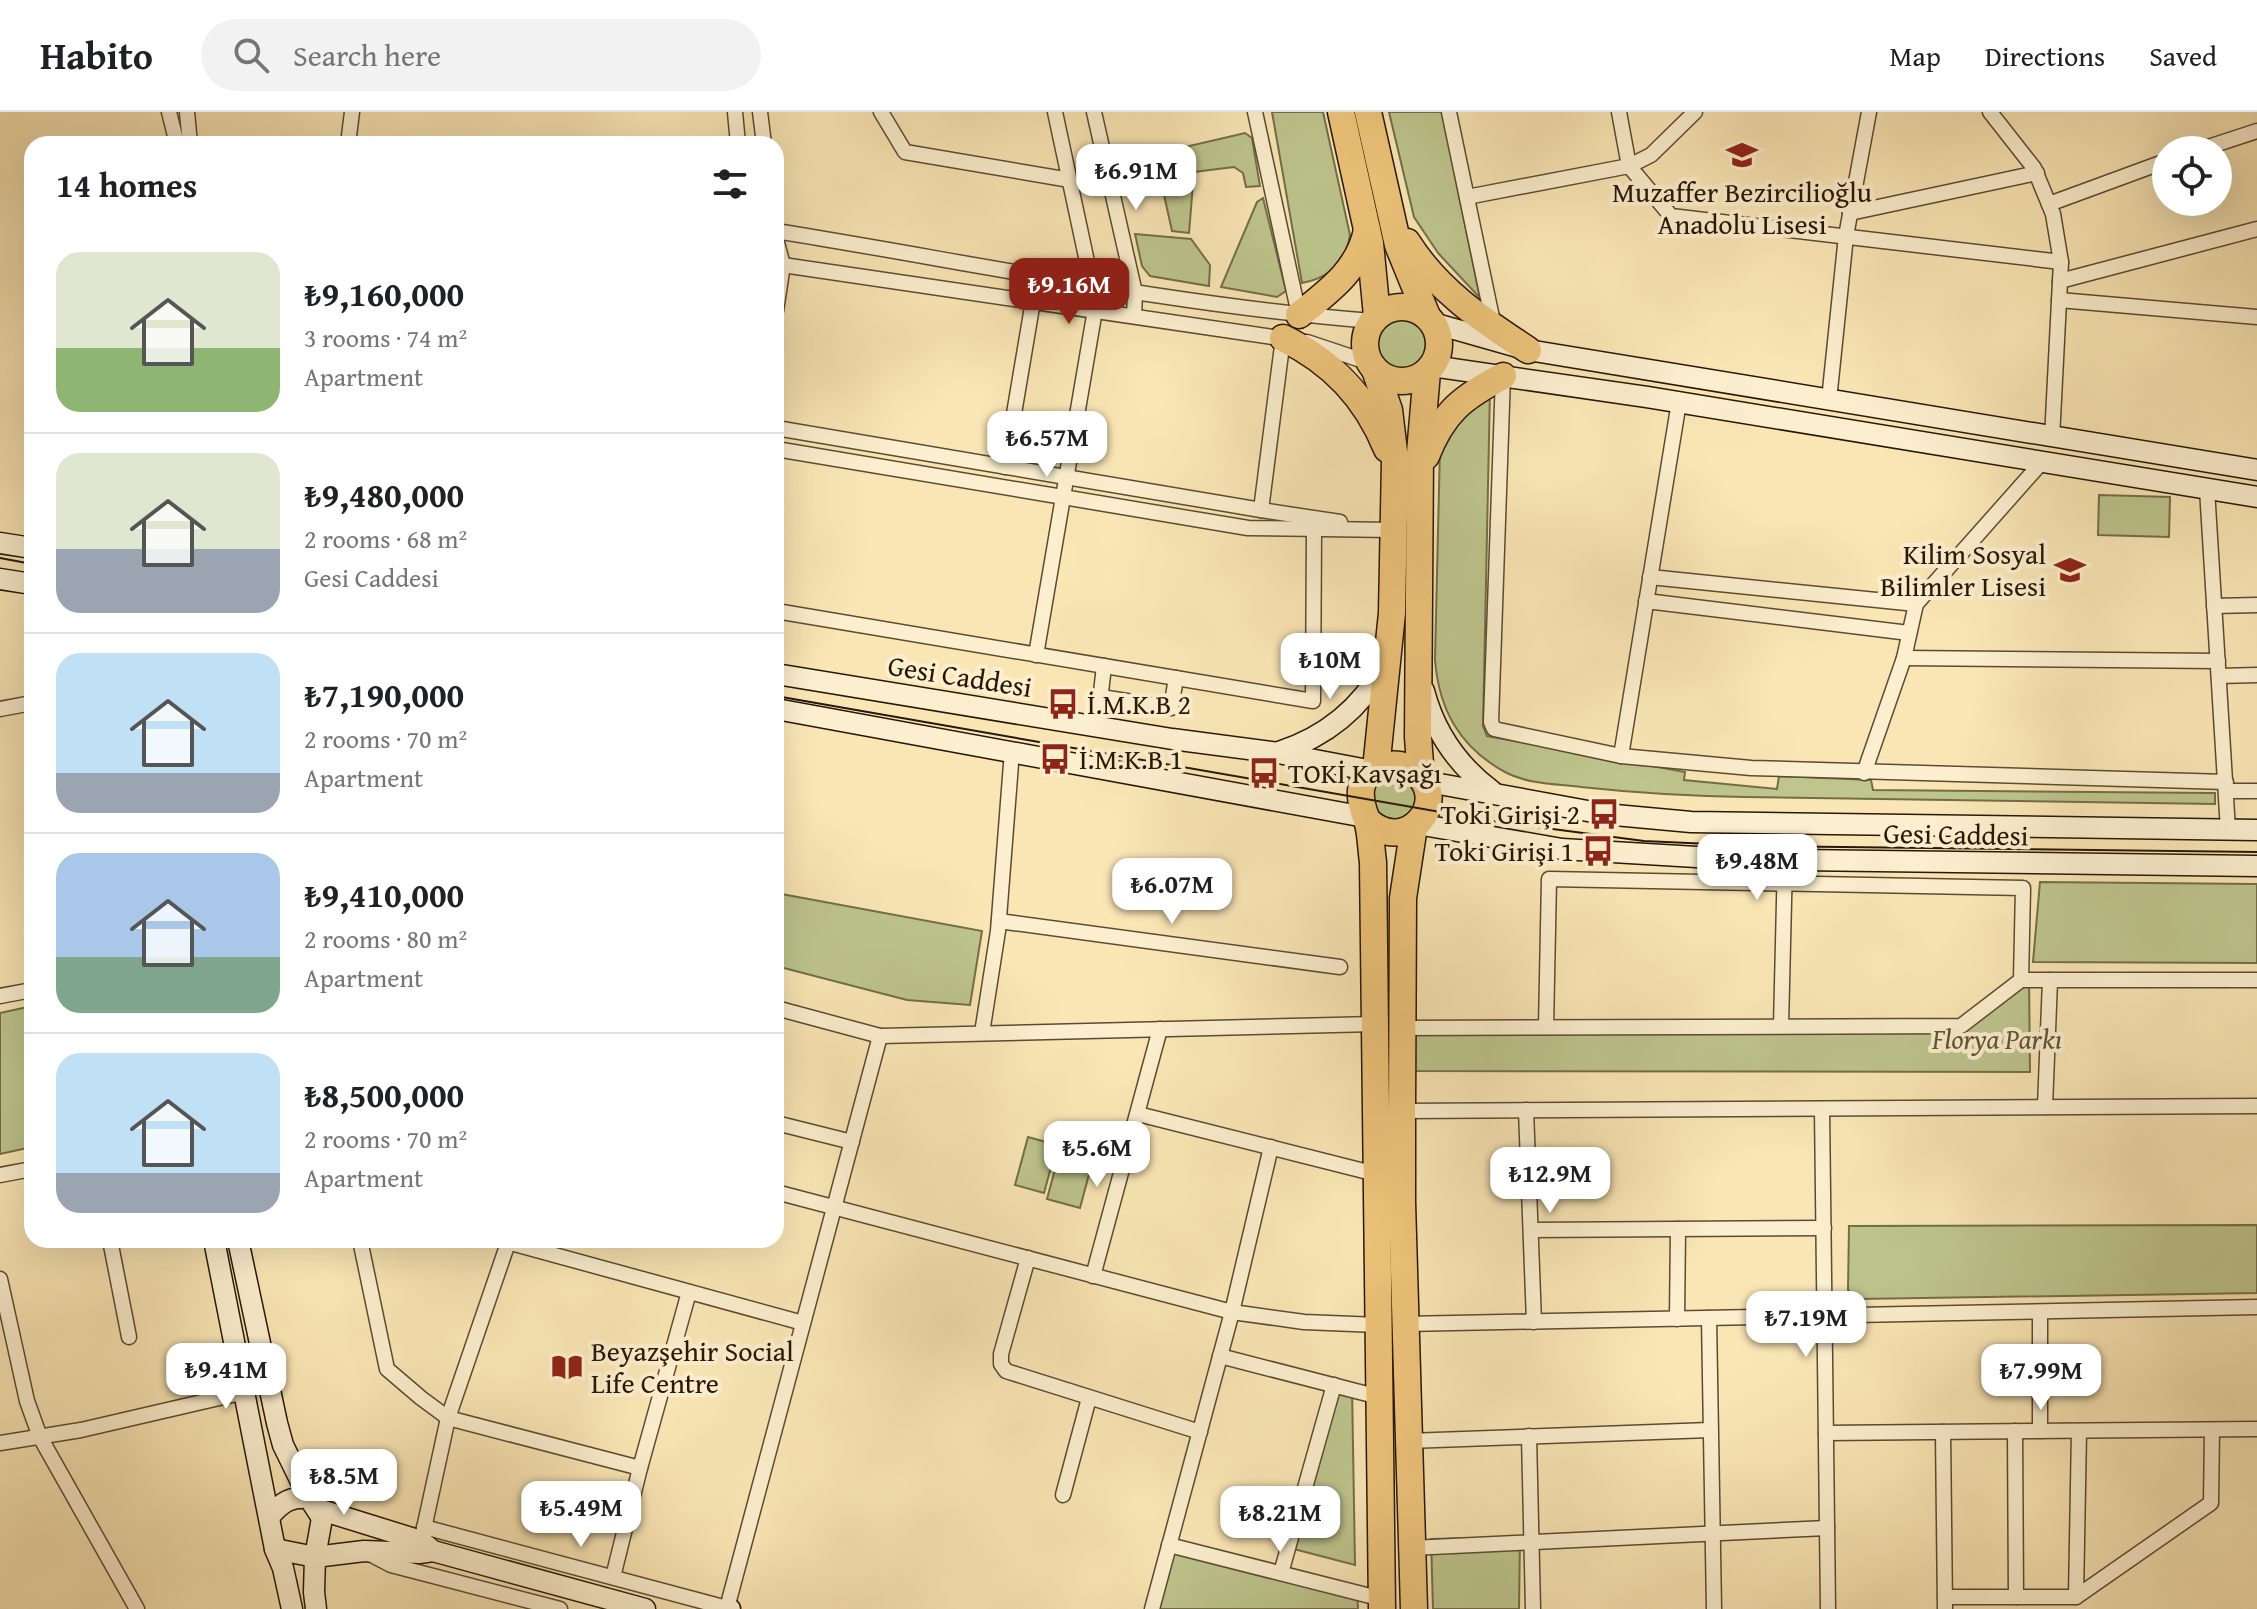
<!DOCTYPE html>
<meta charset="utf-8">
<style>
:root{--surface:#fff;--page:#f2f2f2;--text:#202124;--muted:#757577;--line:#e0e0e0;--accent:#8f2418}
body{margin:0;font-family:"Gentium Book Plus",serif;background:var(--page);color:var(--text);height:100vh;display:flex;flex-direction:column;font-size:30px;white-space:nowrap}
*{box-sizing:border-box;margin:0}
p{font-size:26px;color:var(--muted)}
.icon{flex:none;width:44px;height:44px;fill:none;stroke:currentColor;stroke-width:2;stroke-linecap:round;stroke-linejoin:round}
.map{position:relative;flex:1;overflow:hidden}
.panel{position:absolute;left:24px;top:24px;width:760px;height:1112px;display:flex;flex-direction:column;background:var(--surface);border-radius:24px;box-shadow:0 8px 32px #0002}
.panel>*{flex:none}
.buttons{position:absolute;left:2152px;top:24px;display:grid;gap:16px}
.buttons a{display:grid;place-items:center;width:80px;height:80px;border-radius:50%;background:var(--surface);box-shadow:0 8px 32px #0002;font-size:40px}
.price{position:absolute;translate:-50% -68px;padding:0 18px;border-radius:16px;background:#fff;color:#222;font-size:26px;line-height:52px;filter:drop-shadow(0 2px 4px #0008)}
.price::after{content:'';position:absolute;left:50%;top:48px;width:24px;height:18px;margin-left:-12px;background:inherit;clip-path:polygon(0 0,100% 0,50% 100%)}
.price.current{background:var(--accent);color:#fff}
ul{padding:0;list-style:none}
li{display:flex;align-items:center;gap:24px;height:200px;padding:0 32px}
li+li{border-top:2px solid var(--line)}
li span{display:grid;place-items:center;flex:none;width:224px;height:160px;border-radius:24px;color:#555}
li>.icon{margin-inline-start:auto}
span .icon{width:96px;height:96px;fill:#fffc;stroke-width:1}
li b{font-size:34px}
h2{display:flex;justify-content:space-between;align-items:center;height:96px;padding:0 32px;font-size:34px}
header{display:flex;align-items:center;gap:48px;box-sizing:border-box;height:112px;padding:0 40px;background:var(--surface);border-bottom:2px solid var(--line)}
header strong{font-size:38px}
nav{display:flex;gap:44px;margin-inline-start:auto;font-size:28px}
.search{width:560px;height:72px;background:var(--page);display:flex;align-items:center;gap:20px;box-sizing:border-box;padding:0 28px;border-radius:44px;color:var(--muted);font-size:30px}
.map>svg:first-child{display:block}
</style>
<header>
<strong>Habito</strong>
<div class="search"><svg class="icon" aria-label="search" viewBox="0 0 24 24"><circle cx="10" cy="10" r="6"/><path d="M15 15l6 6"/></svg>Search here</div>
<nav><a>Map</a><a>Directions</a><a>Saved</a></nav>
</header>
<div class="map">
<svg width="2257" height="1497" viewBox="0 0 2257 1497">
<rect width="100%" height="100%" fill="#fae6b5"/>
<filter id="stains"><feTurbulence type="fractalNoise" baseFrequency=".0025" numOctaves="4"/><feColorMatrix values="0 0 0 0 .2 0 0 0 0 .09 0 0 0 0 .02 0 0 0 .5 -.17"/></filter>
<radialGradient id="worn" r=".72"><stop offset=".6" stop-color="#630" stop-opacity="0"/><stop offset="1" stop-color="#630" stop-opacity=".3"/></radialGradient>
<g fill="#bec58d" stroke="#736e48" stroke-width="2">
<path d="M1272,0h51l27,123c-4,27 -21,43 -48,48z"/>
<polygon points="1389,0 1442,0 1480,186 1438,141 1414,105"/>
<polygon points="1245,21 1252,26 1260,74 1246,75 1243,61 1234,55 1194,60 1189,121 1172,119 1155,42"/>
<polygon points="1263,86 1286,179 1277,185 1221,175 1257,90"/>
<polygon points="1135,122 1191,127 1210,153 1209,174 1150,164 1142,154"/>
<circle cx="1402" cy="232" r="28"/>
<path d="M1490,278l-7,336 4,10 198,36 -1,8 93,9 2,-13 92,4 2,10 342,3v11c-157,-2 -314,-4 -471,-7 -55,-1 -108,-4 -163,-10 -25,-3 -54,-3 -76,-15 -46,-25 -66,-63 -70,-112l5,-213 4,-12z"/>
<polygon points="2099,383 2170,385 2169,425 2098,423"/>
<polygon points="1383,664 1409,667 1419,688 1404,710 1378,707 1369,680"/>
<polygon points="2040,770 2257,772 2257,851 2033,850"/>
<polygon points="776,781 982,819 970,893 907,888 776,854"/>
<polygon points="2029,863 2030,960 1412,959 1411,911 1962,911"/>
<polygon points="32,894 32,1035 0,1042 0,901"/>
<polygon points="1028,1025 1057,1033 1044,1081 1015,1073"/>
<polygon points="1062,1031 1095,1040 1080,1096 1047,1087"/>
<polygon points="2257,1113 2257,1181 1858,1187 1848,1178 1849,1114"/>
<polygon points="1332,1268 1352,1274 1355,1453 1286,1435"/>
<polygon points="1520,1425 1519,1497 1433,1497 1431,1427"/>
<polygon points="1176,1428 1357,1474 1358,1497 1157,1497"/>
</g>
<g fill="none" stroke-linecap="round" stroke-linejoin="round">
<defs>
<g id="street">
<polyline points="169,0 177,32"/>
<polyline points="187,0 190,32"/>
<polyline points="735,0 738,32"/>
<polyline points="760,0 764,32"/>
<polyline points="881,0 905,40 1070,68"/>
<polyline points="1094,0 1135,181 1134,204"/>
<polyline points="1255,0 1299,203"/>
<polyline points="1449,0 1494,215"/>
<polyline points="1619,0 1629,54 1671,104 2061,150"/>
<polyline points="1990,0 2034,56 2053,102 2061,150 2052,326"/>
<polyline points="348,32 352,0"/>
<polyline points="2199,38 2257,19"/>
<polyline points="1467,85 1629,54 1651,43 1695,0"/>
<polyline points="2049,92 2166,49"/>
<polyline points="1850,101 2037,61"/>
<path d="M776,119c198,32 395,74 596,90"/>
<polyline points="776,127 783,153 776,199"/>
<polyline points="776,152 1286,227"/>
<polyline points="2060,169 2257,117"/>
<polyline points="2059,188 2257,205"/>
<polyline points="1307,230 1370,251"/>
<polyline points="1503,264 1491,610 1494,617 1621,644 1751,656 2226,670"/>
<polyline points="1829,288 1846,124 1869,0"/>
<polyline points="776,316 1261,398 1283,226"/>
<polyline points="776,337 1248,416 1393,418"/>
<polyline points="1005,355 1033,189"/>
<polyline points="2207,377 2228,718"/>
<polyline points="1261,398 1340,410"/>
<polyline points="1650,465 1916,492"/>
<polyline points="1646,489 1909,521"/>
<polyline points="2214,494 2257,493"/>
<polyline points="776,499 1313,589 1314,417"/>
<polyline points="1036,543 1095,198 1092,173 1055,0"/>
<polyline points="1904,546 2218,549"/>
<polyline points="2219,564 2257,563"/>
<polyline points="1101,585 1171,596 1176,566"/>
<polyline points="0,597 32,591"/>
<polyline points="1097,615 1104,554"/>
<polyline points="1621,644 1679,290"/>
<polyline points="1864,661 1904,546 1916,492 2042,350"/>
<polyline points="2226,679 2257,679"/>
<polyline points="999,809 1340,855"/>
<polyline points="0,884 32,878"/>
<polyline points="776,896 880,924 1375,912"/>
<polyline points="1781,914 1785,748"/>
<polyline points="1546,915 1549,767 2023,776 2021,868"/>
<polyline points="1403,916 1961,914 2021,868 2257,868"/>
<polyline points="982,921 998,819 1012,639"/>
<polyline points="2045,995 2050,868"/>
<polyline points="1822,997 1828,1497"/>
<polyline points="1526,998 1534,1210"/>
<polyline points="1402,999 2257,994"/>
<polyline points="1138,1002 1376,1062"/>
<polyline points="776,1011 852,1030"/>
<polyline points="0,1063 32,1057"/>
<polyline points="776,1080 1232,1200 1304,1210 1378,1213"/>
<polyline points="1532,1118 1824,1116"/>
<polyline points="110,1128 129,1225"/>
<polyline points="360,1128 387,1257 421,1286 448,1306 640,1356"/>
<polyline points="500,1128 803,1211"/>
<polyline points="1028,1146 1001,1242 1001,1252 1006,1259 1200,1320"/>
<polyline points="1093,1164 1160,917"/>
<polyline points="0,1167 27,1289 40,1325 137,1497"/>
<polyline points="1709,1206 1714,1497"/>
<polyline points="1677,1207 1678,1117"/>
<polyline points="1405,1212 2257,1195"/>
<polyline points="1220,1244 1379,1285"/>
<polyline points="2015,1319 2016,1485"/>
<polyline points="2040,1319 2040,1200"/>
<polyline points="1943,1320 1945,1497"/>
<polyline points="1826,1321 2257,1317"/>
<polyline points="1529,1324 1533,1497"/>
<polyline points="1408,1329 1710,1318"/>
<polyline points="0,1331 81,1318 245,1280"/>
<polyline points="1063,1383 1089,1286"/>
<polyline points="424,1415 727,1496 880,924"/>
<polyline points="423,1421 448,1306 508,1131"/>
<polyline points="1169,1433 1382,1487"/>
<polyline points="1411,1436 1827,1416"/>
<polyline points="368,1441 391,1453 560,1497"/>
<polyline points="1281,1461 1334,1273"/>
<polyline points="613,1465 640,1356 689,1180"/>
<polyline points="1945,1485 2076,1485 2079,1319"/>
<polyline points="2076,1485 2211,1391 2212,1318"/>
<polyline points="1152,1497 1232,1200 1271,1035"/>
</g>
<g id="secondary">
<polyline points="1433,211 1528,238 2257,358"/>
<polyline points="1432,254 1647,285 2257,385"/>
<polyline points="0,431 32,436"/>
<polyline points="0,467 32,472"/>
<polyline points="776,562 1172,627 1278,641 1373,659"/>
<path d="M1424,579c11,42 33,74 68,100"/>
<polyline points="776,597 1365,705"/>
<path d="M1279,640c46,-15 81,-42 105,-86"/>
<polyline points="1423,669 1604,702 1691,710 2257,718"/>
<polyline points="1417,712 1562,737 1730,747 2257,754"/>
<polyline points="214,1128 275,1437 283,1456 292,1497"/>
<polyline points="238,1128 277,1311 283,1333 309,1386"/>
<polyline points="318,1397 421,1429 433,1439 645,1497"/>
<path d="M270,1404c12,-14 21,-20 39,-18l13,20 -7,39 -40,-8"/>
<polyline points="316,1497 314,1480 315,1445 364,1439 419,1441 433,1439"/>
<polyline points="727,1497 730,1497"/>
</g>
<g id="highway">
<polyline points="1341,0 1370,131 1377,204"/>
<polyline points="1368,0 1398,133 1427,204"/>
<path d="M1407,130c31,49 74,77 121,108"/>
<circle cx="1402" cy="232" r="37"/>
<path d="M1299,203c30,-24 60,-45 68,-85"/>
<path d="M1283,226c49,24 83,59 104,111"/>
<polyline points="1375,258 1389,298 1395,348 1392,501 1376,657"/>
<path d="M1426,344c17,-44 37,-59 77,-80"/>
<polyline points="1421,665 1418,625 1420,341 1427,260"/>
<path d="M1367,708c39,38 86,-20 47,-49 -8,-6 -19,-8 -29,-5 -30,7 -27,32 -18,54 4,12 4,29 6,42l9,747"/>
<polyline points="1414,1497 1402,1090 1402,999 1403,786 1414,714"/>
</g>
</defs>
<use href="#street" stroke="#5c4b30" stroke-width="17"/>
<use href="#secondary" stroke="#281704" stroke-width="23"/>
<use href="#highway" stroke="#281704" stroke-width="29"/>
<use href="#street" stroke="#fcefcf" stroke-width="14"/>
<use href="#secondary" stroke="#fcefcf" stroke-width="20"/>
<use href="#highway" stroke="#edc37a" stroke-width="26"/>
<g stroke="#281704" stroke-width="2">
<polyline points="0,446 32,452"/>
<polyline points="776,584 1492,709 1644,729 1754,734 2257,740"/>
</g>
</g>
<defs>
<symbol id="school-bare" viewBox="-9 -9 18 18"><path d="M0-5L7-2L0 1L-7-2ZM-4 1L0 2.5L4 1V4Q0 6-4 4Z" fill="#8f2418" stroke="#fcefcf" stroke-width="2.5" paint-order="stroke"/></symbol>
<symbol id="bus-bare" viewBox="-9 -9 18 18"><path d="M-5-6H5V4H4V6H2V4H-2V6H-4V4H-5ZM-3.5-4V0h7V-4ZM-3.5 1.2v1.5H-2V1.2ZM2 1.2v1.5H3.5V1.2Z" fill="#8f2418" stroke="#fcefcf" stroke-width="2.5" paint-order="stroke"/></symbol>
<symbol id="library-bare" viewBox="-9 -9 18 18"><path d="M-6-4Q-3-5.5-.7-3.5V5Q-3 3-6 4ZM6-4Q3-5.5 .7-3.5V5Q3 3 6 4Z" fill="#8f2418" stroke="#fcefcf" stroke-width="2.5" paint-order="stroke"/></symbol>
</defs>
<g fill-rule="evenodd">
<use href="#school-bare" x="1720" y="21" width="44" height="44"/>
<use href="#school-bare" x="2048" y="436" width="44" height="44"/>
<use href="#bus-bare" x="1041" y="570" width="44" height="44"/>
<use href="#bus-bare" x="1033" y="625" width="44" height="44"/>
<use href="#bus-bare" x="1242" y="639" width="44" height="44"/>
<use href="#bus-bare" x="1582" y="680" width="44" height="44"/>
<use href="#bus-bare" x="1576" y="717" width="44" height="44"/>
<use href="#library-bare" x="545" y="1233" width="44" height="44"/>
</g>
<g text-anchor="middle" stroke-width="8" stroke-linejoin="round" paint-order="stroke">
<g font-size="28" fill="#281704" stroke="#fcefcf" text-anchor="start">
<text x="1742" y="90" text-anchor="middle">Muzaffer Bezircilioğlu<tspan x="1742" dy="32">Anadolu Lisesi</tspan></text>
<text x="2046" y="452" text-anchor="end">Kilim Sosyal<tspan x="2046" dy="32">Bilimler Lisesi</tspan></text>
<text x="1087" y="602">İ.M.K.B 2</text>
<text x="1079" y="657">İ.M.K.B 1</text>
<text x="1288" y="671">TOKİ Kavşağı</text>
<text x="1580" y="712" text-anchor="end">Toki Girişi 2</text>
<text x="1574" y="749" text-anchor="end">Toki Girişi 1</text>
<text x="591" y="1249">Beyazşehir Social<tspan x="591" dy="32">Life Centre</tspan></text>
</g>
<g font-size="28" fill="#281704" stroke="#fcefcf">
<text transform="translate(960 564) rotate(9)" y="10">Gesi Caddesi</text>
<text transform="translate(1956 722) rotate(1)" y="10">Gesi Caddesi</text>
</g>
<g font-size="28" font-style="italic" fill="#5c5434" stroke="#fcefcf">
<text x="1997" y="937">Florya Parkı</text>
</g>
</g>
<rect width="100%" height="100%" filter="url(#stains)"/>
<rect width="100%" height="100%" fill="url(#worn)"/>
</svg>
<div class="buttons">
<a><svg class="icon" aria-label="locate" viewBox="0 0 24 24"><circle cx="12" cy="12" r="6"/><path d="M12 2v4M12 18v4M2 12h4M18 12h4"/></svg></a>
</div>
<b class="price" style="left:1136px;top:100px">₺6.91M</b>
<b class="price current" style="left:1069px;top:214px">₺9.16M</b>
<b class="price" style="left:1047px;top:367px">₺6.57M</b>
<b class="price" style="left:1330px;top:589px">₺10M</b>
<b class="price" style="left:1757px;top:790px">₺9.48M</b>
<b class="price" style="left:1172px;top:814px">₺6.07M</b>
<b class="price" style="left:1097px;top:1077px">₺5.6M</b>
<b class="price" style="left:1550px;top:1103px">₺12.9M</b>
<b class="price" style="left:1806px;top:1247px">₺7.19M</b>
<b class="price" style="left:226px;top:1299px">₺9.41M</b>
<b class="price" style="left:2041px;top:1300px">₺7.99M</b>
<b class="price" style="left:344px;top:1405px">₺8.5M</b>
<b class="price" style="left:581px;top:1437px">₺5.49M</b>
<b class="price" style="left:1280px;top:1442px">₺8.21M</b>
<section class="panel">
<h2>14 homes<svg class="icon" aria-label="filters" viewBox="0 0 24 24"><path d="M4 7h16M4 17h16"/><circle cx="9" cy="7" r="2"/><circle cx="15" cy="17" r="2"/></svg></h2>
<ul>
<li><span style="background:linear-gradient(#dfe7d0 60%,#8fb573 0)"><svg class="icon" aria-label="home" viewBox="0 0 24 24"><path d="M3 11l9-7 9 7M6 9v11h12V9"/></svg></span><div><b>₺9,160,000</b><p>3 rooms · 74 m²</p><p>Apartment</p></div></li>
<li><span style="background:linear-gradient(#dfe7d0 60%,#9aa5b1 0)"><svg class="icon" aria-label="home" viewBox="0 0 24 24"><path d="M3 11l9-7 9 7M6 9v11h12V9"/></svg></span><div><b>₺9,480,000</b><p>2 rooms · 68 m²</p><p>Gesi Caddesi</p></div></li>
<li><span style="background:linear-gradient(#bfe0f5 75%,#9aa5b1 0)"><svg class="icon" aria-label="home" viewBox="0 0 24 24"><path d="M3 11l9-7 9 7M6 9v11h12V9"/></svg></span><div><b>₺7,190,000</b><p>2 rooms · 70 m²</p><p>Apartment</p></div></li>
<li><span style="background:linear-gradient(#a9c7e8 65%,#7fa58c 0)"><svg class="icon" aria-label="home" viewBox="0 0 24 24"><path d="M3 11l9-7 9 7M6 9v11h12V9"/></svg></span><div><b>₺9,410,000</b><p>2 rooms · 80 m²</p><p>Apartment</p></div></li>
<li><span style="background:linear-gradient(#bfe0f5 75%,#9aa5b1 0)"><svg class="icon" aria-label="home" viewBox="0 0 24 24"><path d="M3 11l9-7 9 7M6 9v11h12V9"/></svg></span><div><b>₺8,500,000</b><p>2 rooms · 70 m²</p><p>Apartment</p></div></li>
</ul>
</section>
</div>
